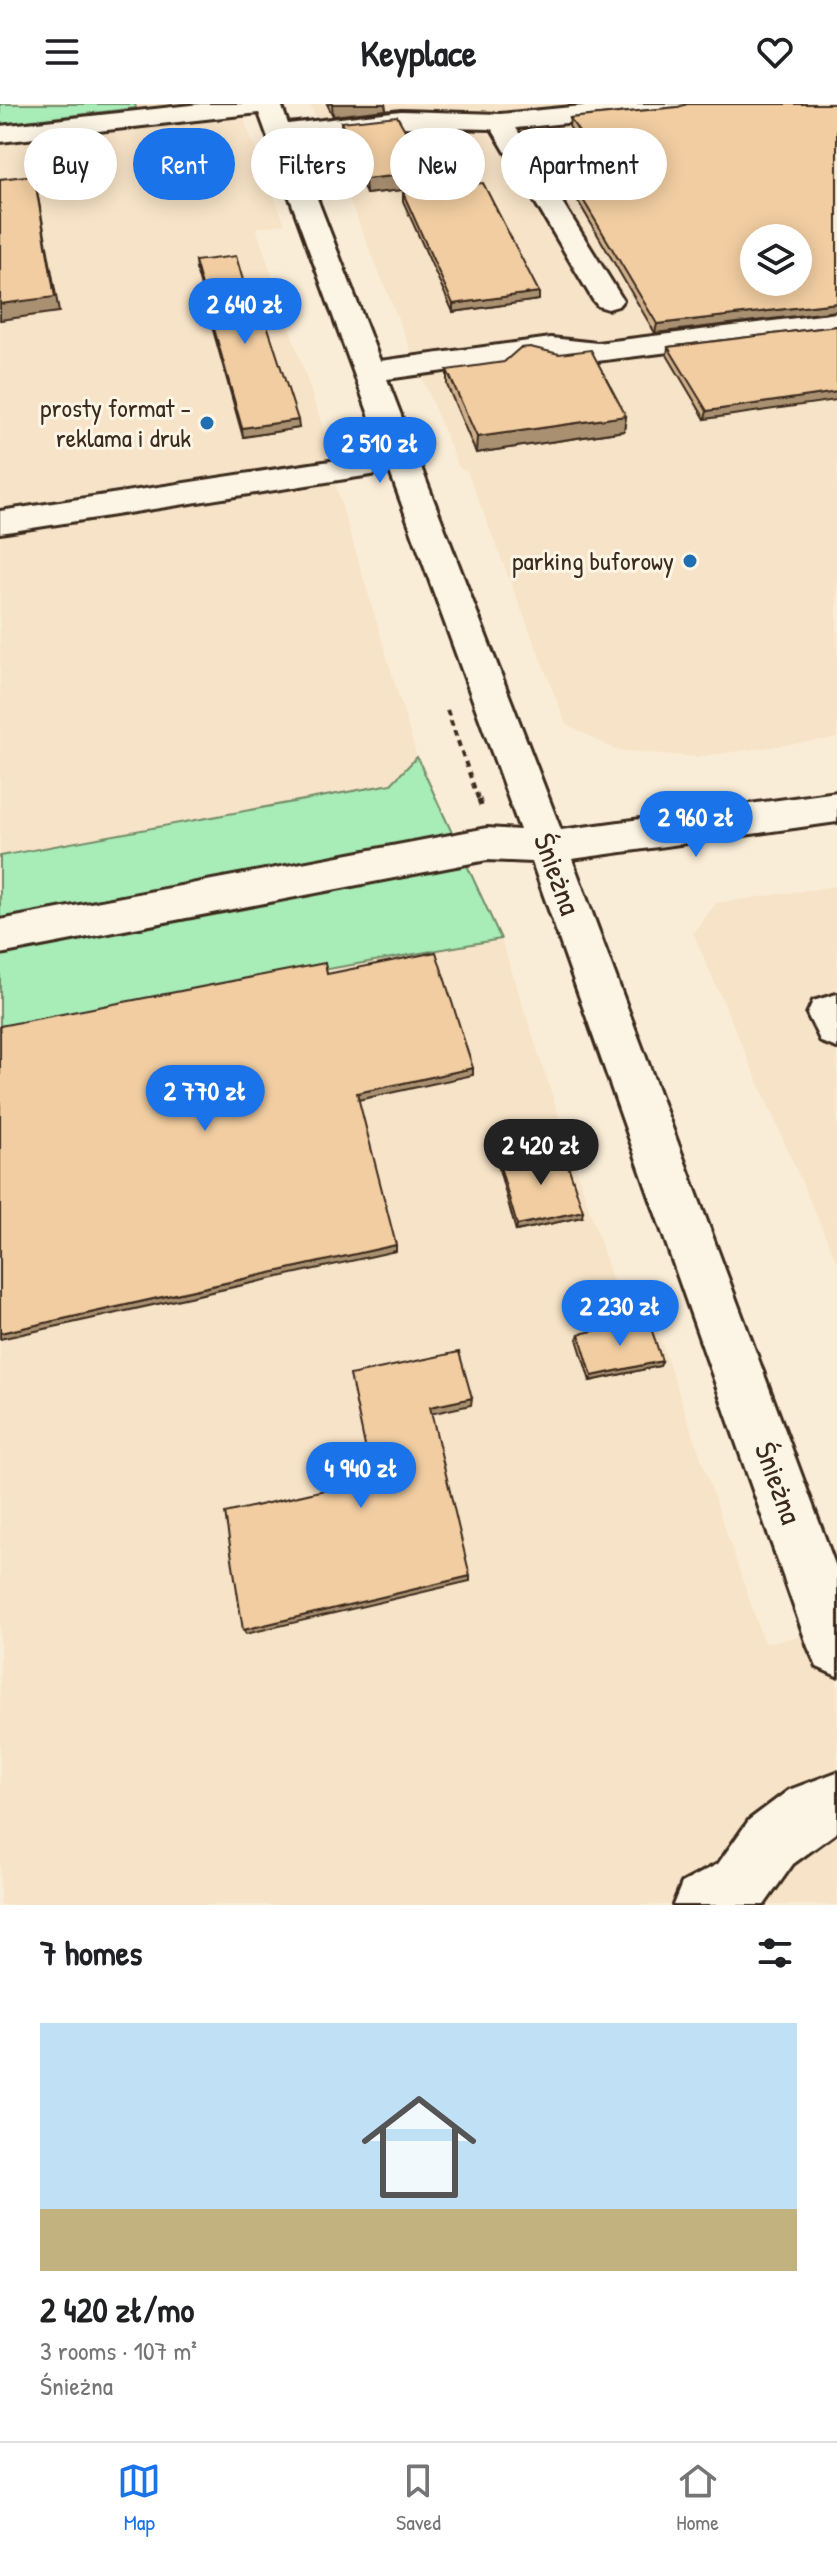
<!DOCTYPE html>
<meta charset="utf-8">
<style>
:root{--surface:#fff;--page:#f6f6f6;--text:#202124;--muted:#757577;--line:#e0e0e0;--accent:#1a73e8}
body{margin:0;font-family:"Patrick Hand",sans-serif;background:var(--page);color:var(--text);height:100vh;display:flex;flex-direction:column;font-size:30px;white-space:nowrap}
*{box-sizing:border-box;margin:0}
p{font-size:26px;color:var(--muted)}
.icon{flex:none;width:44px;height:44px;fill:none;stroke:currentColor;stroke-width:2;stroke-linecap:round;stroke-linejoin:round}
.map{position:relative;height:1801px;overflow:hidden}
.sheet{display:flex;flex-direction:column;background:var(--surface);flex:1}
.sheet>*{flex:none}
.guide{position:absolute;left:24px;top:24px;width:790px;height:72px;display:flex;gap:16px}
.fabs{position:absolute;left:740px;top:120px;display:grid;gap:16px}
.fabs a{display:grid;place-items:center;width:72px;height:72px;border-radius:50%;background:var(--surface);box-shadow:0 4px 20px #0003;font-size:40px}
.price{position:absolute;translate:-50% -68px;padding:0 18px;border-radius:28px;background:var(--accent);color:#fff;font-size:26px;line-height:52px;filter:drop-shadow(0 2px 4px #0008)}
.price::after{content:'';position:absolute;left:50%;top:48px;width:24px;height:18px;margin-left:-12px;background:inherit;clip-path:polygon(0 0,100% 0,50% 100%)}
.price.active{background:#222;color:#fff}
ul{padding:0;list-style:none}
li{display:grid;align-content:center;gap:16px;height:424px;padding:0 40px}
li+li{border-top:2px solid var(--line)}
li span{display:grid;place-items:center;height:248px;border-radius:0px;color:#555}
li>.icon{margin-inline-start:auto}
span .icon{width:144px;height:144px;fill:#fffc;stroke-width:1}
li b{font-size:34px}
h2{display:flex;justify-content:space-between;align-items:center;height:96px;padding:0 40px;font-size:34px}
.tag{padding:0 28px;border-radius:36px;background:var(--surface);box-shadow:0 4px 20px #0003;font-size:28px;line-height:72px}
.tag.active{background:var(--accent);color:#fff}
header{display:flex;justify-content:space-between;align-items:center;height:104px;padding:0 40px;background:var(--surface);font-size:36px;font-weight:700}
.menu{display:flex;justify-content:space-around;align-items:center;height:112px;border-top:2px solid var(--line);background:var(--surface);font-size:22px;color:var(--muted)}
.menu a{display:grid;justify-items:center;gap:4px}
.menu .active{color:var(--accent)}
.map>svg:first-child{display:block}
</style>
<header><svg class="icon" aria-label="menu" viewBox="0 0 24 24"><path d="M4 6h16M4 12h16M4 18h16"/></svg>Keyplace<svg class="icon" aria-label="heart" viewBox="0 0 24 24"><path d="M12 20l-8-8c-3-5 5-10 8-4 3-6 11-1 8 4z"/></svg></header>
<div class="map">
<svg width="837" height="1801" viewBox="0 0 837 1801">
<rect width="100%" height="100%" fill="#faedd7"/>
<filter id="ink" filterUnits="userSpaceOnUse"><feTurbulence type="fractalNoise" baseFrequency=".0125" numOctaves="2"/><feDisplacementMap in="SourceGraphic" scale="16" xChannelSelector="R" yChannelSelector="G"/><feConvolveMatrix kernelMatrix="1 2 1 2 8 2 1 2 1" color-interpolation-filters="sRGB"/></filter>
<g filter="url(#ink)">
<g fill="#f7e3c7" fill-rule="evenodd">
<polygon points="135,0 238,0 285,120 256,124 331,347 326,349 417,653 391,680 0,752 0,20 135,4"/>
<path d="M310,0h527v634l-141,19 -80,-7 -50,-26 -99,-253 -8,-3zM754,134h44v44h-44z"/>
<polygon points="837,782 837,1159 693,829 716,799"/>
<polygon points="501,835 625,1214 652,1210 764,1539 837,1526 837,1801 0,1801 0,922"/>
</g>
<g fill="#a8ecb7" stroke="#728b6a" stroke-width="2">
<polygon points="0,0 135,0 136,4 0,20"/>
<polygon points="417,653 501,835 0,922 0,752 391,680"/>
</g>
<g fill="none" stroke-linecap="round" stroke-linejoin="round">
<defs>
<g id="minor">
<polygon points="200,0 281,0 288,20 401,7 500,10 603,0 690,0 686,5 677,8 516,24 623,196 618,202 608,205 598,202 593,196 492,25 401,23 294,35 380,257 551,234 597,239 837,209 837,227 597,257 551,252 387,275 561,726 837,688 837,718 572,755 837,1466 837,1572 817,1563 808,1543 532,758 487,756 0,850 0,816 487,724 520,726 390,368 0,429 0,407 383,349 259,9 0,38 0,22"/>
<polygon points="837,890 837,944 821,938 807,910 813,897"/>
<polygon points="837,1668 837,1728 793,1760 764,1801 673,1801 682,1779 718,1760 749,1716 789,1686"/>
</g>
</defs>
<use href="#minor" stroke="#3b2a1e" stroke-width="6"/>
<polyline stroke="#3b2a1e" stroke-width="4" stroke-dasharray="6 5" stroke-linecap="butt" points="447,606 479,697"/>
<polyline stroke="#3b2a1e" stroke-width="5" stroke-dasharray="8 6" stroke-linecap="butt" points="479,695 481,702"/>
<use href="#minor" fill="#fcf5e5" fill-rule="evenodd"/>
</g>
<g fill="#cfb08a" stroke="#3b2a1e" stroke-width="2">
<polygon points="327,0 385,0 386,6 333,12"/>
<polygon points="837,0 837,207 655,229 575,92 576,84 606,80 569,22 570,14 678,3"/>
<polygon points="341,18 429,83 366,90 342,33"/>
<polygon points="403,89 539,188 539,196 453,208 403,97"/>
<polygon points="195,157 249,197 299,324 243,333 196,165"/>
<polygon points="837,222 705,315 667,251 668,243"/>
<polygon points="447,266 626,312 624,327 476,349 447,281"/>
<polygon points="499,1059 582,1113 516,1127 499,1065"/>
<polygon points="579,1230 662,1257 660,1262 590,1277 577,1235"/>
</g>
<g fill="#a99071" stroke="#3b2a1e" stroke-width="2">
<polygon points="332,0 385,0 386,6 333,12"/>
<polygon points="429,68 429,83 366,90 365,75"/>
<polygon points="34,71 59,208 0,216 0,200"/>
<polygon points="539,188 539,196 453,208 453,200"/>
<polygon points="837,199 837,207 655,229 657,220"/>
<polygon points="837,288 837,296 705,315 707,307"/>
<polygon points="626,312 624,327 476,349 477,333"/>
<polygon points="298,316 299,324 243,333 242,324"/>
<polygon points="473,964 473,971 358,996 357,989"/>
<polygon points="583,1107 582,1113 516,1127 517,1121"/>
<polygon points="396,1141 396,1147 0,1235 0,1229"/>
<polygon points="662,1257 660,1262 590,1277 592,1272"/>
<polygon points="472,1294 471,1301 430,1310 430,1303"/>
<polygon points="470,1472 470,1477 246,1530 243,1526"/>
</g>
<g fill="#f1cda1" stroke="#3b2a1e" stroke-width="2" fill-rule="evenodd">
<path d="M687,0h150v199l-180,21 -81,-136 35,-5 -41,-65 108,-11zM754,134h44v44h-44z"/>
<polygon points="397,12 429,68 365,75 341,18"/>
<polygon points="34,71 55,193 0,200 0,75"/>
<polygon points="483,79 539,188 453,200 403,89"/>
<polygon points="236,152 249,197 259,196 298,316 242,324 195,157"/>
<polygon points="837,222 837,288 707,307 668,243"/>
<polygon points="530,243 559,250 591,246 626,312 477,333 447,266 504,258 520,244"/>
<polygon points="436,848 473,964 357,989 396,1141 0,1229 0,922 325,859 327,870"/>
<polygon points="563,1046 583,1107 517,1121 499,1059"/>
<polygon points="648,1215 662,1257 592,1272 579,1230"/>
<polygon points="459,1248 472,1294 430,1303 470,1472 243,1526 225,1409 372,1375 350,1271"/>
</g>
</g>
<g fill="#1f6fb2" stroke="#fcf5e5" stroke-width="3">
<circle cx="207" cy="319" r="8"/>
<circle cx="690" cy="457" r="8"/>
</g>
<g text-anchor="middle" stroke-width="6" stroke-linejoin="round" paint-order="stroke">
<g font-size="26" fill="#3b2a1e" stroke="#fcf5e5" text-anchor="end">
<text x="191" y="313">prosty format -<tspan x="191" dy="30">reklama i druk</tspan></text>
<text x="674" y="466">parking buforowy</text>
</g>
<g font-size="30" fill="#3b2a1e" stroke="#fcf5e5">
<text transform="translate(557 770) rotate(70)" y="10">Śnieżna</text>
<text transform="translate(778 1379) rotate(70)" y="10">Śnieżna</text>
</g>
</g>
</svg>
<div class="fabs">
<a><svg class="icon" aria-label="layers" viewBox="0 0 24 24"><path d="M12 4l9 5-9 5-9-5zM3 14l9 5 9-5"/></svg></a>
</div>
<b class="price" style="left:245px;top:242px">2 640 zł</b>
<b class="price" style="left:380px;top:381px">2 510 zł</b>
<b class="price" style="left:696px;top:755px">2 960 zł</b>
<b class="price" style="left:205px;top:1029px">2 770 zł</b>
<b class="price active" style="left:541px;top:1083px">2 420 zł</b>
<b class="price" style="left:620px;top:1244px">2 230 zł</b>
<b class="price" style="left:361px;top:1406px">4 940 zł</b>
<div class="guide">
<a class="tag">Buy</a>
<a class="tag active">Rent</a>
<a class="tag">Filters</a>
<a class="tag">New</a>
<a class="tag">Apartment</a>
</div>
</div>
<section class="sheet">
<h2>7 homes<svg class="icon" aria-label="filters" viewBox="0 0 24 24"><path d="M4 7h16M4 17h16"/><circle cx="9" cy="7" r="2"/><circle cx="15" cy="17" r="2"/></svg></h2>
<ul>
<li><span style="background:linear-gradient(#bfe0f5 75%,#c2b280 0)"><svg class="icon" aria-label="home" viewBox="0 0 24 24"><path d="M3 11l9-7 9 7M6 9v11h12V9"/></svg></span><div><b>2 420 zł/mo</b><p>3 rooms · 107 m²</p><p>Śnieżna</p></div></li>
</ul>
</section>
<nav class="menu">
<a class="active"><svg class="icon" aria-label="map" viewBox="0 0 24 24"><path d="M3 6l6-2 6 2 6-2v14l-6 2-6-2-6 2zM9 4v14M15 6v14"/></svg>Map</a>
<a><svg class="icon" aria-label="saved" viewBox="0 0 24 24"><path d="M7 4h10v16l-5-4-5 4z"/></svg>Saved</a>
<a><svg class="icon" aria-label="home" viewBox="0 0 24 24"><path d="M3 11l9-7 9 7M6 9v11h12V9"/></svg>Home</a>
</nav>
